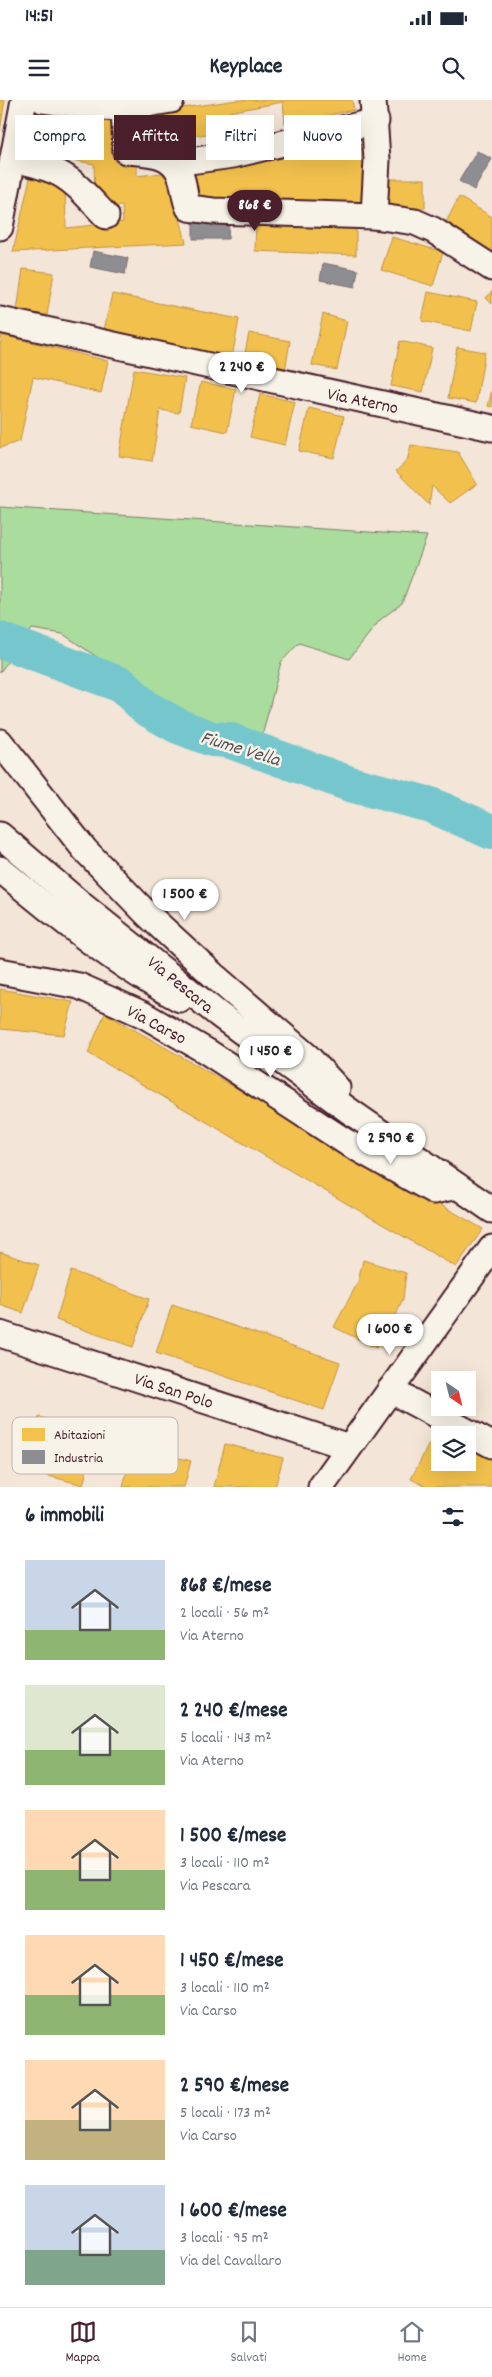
<!DOCTYPE html>
<html lang="it">
<meta charset="utf-8">
<style>
:root{--surface:#fff;--page:#f6f6f7;--text:#1f2937;--muted:#747a83;--line:#e0e1e3;--accent:#4a1f2b}
body{margin:0;font-family:Dekko,sans-serif;background:var(--page);color:var(--text);height:100vh;display:flex;flex-direction:column;font-size:19px;white-space:nowrap}
*{box-sizing:border-box;margin:0}
p{font-size:16px;color:var(--muted)}
.icon{flex:none;width:28px;height:28px;fill:none;stroke:currentColor;stroke-width:2;stroke-linecap:round;stroke-linejoin:round}
.map{position:relative;height:1387px;overflow:hidden}
.details{display:flex;flex-direction:column;background:var(--surface);flex:1}
.details>*{flex:none}
.hud{position:absolute;left:15px;top:15px;width:462px;height:45px;display:flex;gap:10px}
.needle{width:32px;rotate:145deg}
.tools{position:absolute;left:431px;top:1271px;display:grid;gap:10px}
.tools a{display:grid;place-items:center;width:45px;height:45px;border-radius:0px;background:var(--surface);box-shadow:0 5px 20px #0002;font-size:25px}
.price{position:absolute;translate:-50% -42px;padding:0 11px;border-radius:18px;background:#fff;color:#222;font-size:16px;line-height:32px;filter:drop-shadow(0 1px 2px #0008)}
.price::after{content:'';position:absolute;left:50%;top:30px;width:15px;height:11px;margin-left:-8px;background:inherit;clip-path:polygon(0 0,100% 0,50% 100%)}
.price.selected{background:var(--accent);color:#fff}
ul{padding:0;list-style:none}
li{display:flex;align-items:center;gap:15px;height:125px;padding:0 25px}
li span{display:grid;place-items:center;flex:none;width:140px;height:100px;border-radius:0px;color:#555}
li>.icon{margin-inline-start:auto}
span .icon{width:60px;height:60px;fill:#fffc;stroke-width:1}
li b{font-size:21px}
h2{display:flex;justify-content:space-between;align-items:center;height:60px;padding:0 25px;font-size:21px}
.pill{padding:0 18px;border-radius:0px;background:var(--surface);box-shadow:0 5px 20px #0002;font-size:18px;line-height:45px}
.pill.selected{background:var(--accent);color:#fff}
.status{display:flex;justify-content:space-between;align-items:center;height:35px;padding:0 25px;background:var(--surface);direction:ltr}
.status svg{height:14px;fill:currentColor}
header{display:flex;justify-content:space-between;align-items:center;height:65px;padding:0 25px;background:var(--surface);font-size:22px;font-weight:700}
.dock{display:flex;justify-content:space-around;align-items:center;height:70px;border-top:1px solid var(--line);background:var(--surface);font-size:14px;color:var(--muted)}
.dock a{display:grid;justify-items:center;gap:2px}
.dock .selected{color:var(--accent)}
.map>svg:first-child{display:block}
</style>
<div class="status"><b>14:51</b><svg viewBox="0 0 49 12"><path d="M0 12V9h3v3zM5 12V6h3v6zM10 12V3h3v9zM15 12V0h3v12zM26 1h20v11H26zM47 4h2v5h-2z"/></svg></div>
<header><svg class="icon" aria-label="menu" viewBox="0 0 24 24"><path d="M4 6h16M4 12h16M4 18h16"/></svg>Keyplace<svg class="icon" aria-label="search" viewBox="0 0 24 24"><circle cx="10" cy="10" r="6"/><path d="M15 15l6 6"/></svg></header>
<div class="map">
<svg width="492" height="1387" viewBox="0 0 492 1387">
<rect width="100%" height="100%" fill="#f3e5d7"/>
<filter id="ink" filterUnits="userSpaceOnUse"><feTurbulence type="fractalNoise" baseFrequency=".02" numOctaves="2"/><feDisplacementMap in="SourceGraphic" scale="10" xChannelSelector="R" yChannelSelector="G"/><feConvolveMatrix kernelMatrix="1 2 1 2 8 2 1 2 1" color-interpolation-filters="sRGB"/></filter>
<g filter="url(#ink)">
<polygon fill="#aadc9e" stroke="#7a7e64" points="0,407 427,436 402,503 380,520 349,559 299,543 281,562 260,644 215,627 188,621 151,602 113,573 97,557 63,534 32,529 0,572"/>
<g fill="#f2c14e" stroke="#c09044">
<polygon points="0,0 5,0 0,31"/>
<polygon points="237,0 352,0 354,10 285,24 283,2 229,12 231,32 136,41 136,15"/>
<polygon points="43,11 116,18 115,62 137,65 137,76 169,72 186,143 13,152 32,69 65,86 66,128 123,122 122,106 111,107 95,97 94,64 37,54"/>
<polygon points="366,33 366,104 197,99 192,72"/>
<rect x="387" y="79" width="38" height="29"/>
<polygon points="459,97 492,117 492,152 446,122"/>
<polygon points="256,121 356,126 356,155 255,151"/>
<polygon points="392,137 443,152 433,186 381,170"/>
<polygon points="23,169 54,173 47,215 17,211"/>
<polygon points="492,191 492,204 486,198"/>
<polygon points="428,192 477,202 471,231 422,221"/>
<polygon points="112,194 239,219 232,258 104,230"/>
<polygon points="323,214 347,221 337,270 312,265"/>
<polygon points="249,233 290,241 285,271 243,263"/>
<polygon points="2,235 108,261 101,293 33,277 20,341 0,348 0,246"/>
<polygon points="400,241 432,248 423,292 391,286"/>
<polygon points="457,247 485,252 476,303 448,298"/>
<polygon points="134,269 185,278 179,313 160,310 152,361 119,356"/>
<polygon points="201,282 236,289 227,332 191,324"/>
<polygon points="492,290 492,307 488,306"/>
<polygon points="260,294 295,302 285,345 250,337"/>
<polygon points="309,308 344,316 334,358 299,351"/>
<polygon points="411,345 458,352 477,384 450,403 432,386 429,405 396,371 407,361"/>
<polygon points="0,889 73,902 64,935 0,929"/>
<polygon points="105,913 483,1129 456,1167 88,953"/>
<polygon points="0,1152 39,1165 23,1213 0,1205"/>
<polygon points="363,1160 406,1173 403,1199 392,1224 376,1248 334,1227 358,1182"/>
<polygon points="71,1171 149,1199 133,1247 56,1220"/>
<polygon points="172,1205 340,1262 324,1310 156,1253"/>
<polygon points="39,1317 97,1332 83,1385 26,1370"/>
<polygon points="436,1330 445,1335 440,1335 440,1362 468,1362 468,1346 492,1359 492,1387 427,1387 411,1379"/>
<polygon points="225,1344 283,1358 275,1387 214,1387"/>
<polygon points="133,1346 191,1361 184,1387 123,1387"/>
</g>
<g fill="#8d8d92" stroke="#796c73">
<polygon points="477,51 492,59 474,90 459,81"/>
<polygon points="193,122 229,123 228,139 193,139"/>
<polygon points="93,151 128,158 125,174 90,167"/>
<polygon points="323,163 358,170 355,187 320,180"/>
</g>
<g fill="none" stroke-linecap="round" stroke-linejoin="round">
<polyline stroke="#76c7cd" stroke-width="36" points="0,540 122,585 146,608 178,626 212,639 228,640 350,684 431,705 492,732"/>
<defs>
<g id="minor">
<polyline points="43,0 98,7 124,8 171,0"/>
<polyline points="373,0 377,60 374,116"/>
<path d="M124,8l2,43c23,2 47,1 55,26 4,11 3,21 8,31l24,3 161,5 41,6 18,8 59,38"/>
<path d="M13,59c53,11 57,19 93,57"/>
<polyline points="175,63 233,55 376,21"/>
<polyline points="0,127 24,0"/>
<polyline points="0,220 492,328"/>
<polyline points="0,642 85,750 147,814 213,875 308,957 337,988"/>
<polyline points="0,735 78,802 218,914 348,1010 492,1110"/>
<path d="M0,769c57,47 115,96 180,130"/>
<polyline points="0,871 79,886 144,915 206,951 346,1042 434,1091 457,1086"/>
<polyline points="0,1234 349,1347"/>
<polyline points="390,1290 492,1345"/>
<polyline points="321,1387 492,1148"/>
</g>
</defs>
<use href="#minor" stroke="#4a1f2b" stroke-width="29"/>
<use href="#minor" stroke="#f7f3e8" stroke-width="25"/>
</g>
</g>
<g text-anchor="middle" stroke-width="5" stroke-linejoin="round" paint-order="stroke">
<g font-size="18" fill="#4a1f2b" stroke="#f7f3e8">
<text transform="translate(363 300) rotate(12)" y="6">Via Aterno</text>
<text transform="translate(181 884) rotate(39)" y="6">Via Pescara</text>
<text transform="translate(157 924) rotate(28)" y="6">Via Carso</text>
<text transform="translate(174 1290) rotate(18)" y="6">Via San Polo</text>
</g>
<g font-size="19" font-style="italic" fill="#57515c" stroke="#f7f3e8">
<text transform="translate(241 647) rotate(17)" y="7">Fiume Vella</text>
</g>
</g>
<rect x="12" y="1317" width="166" height="57" rx="8" fill="#f7f3e8" stroke="#c3b3af" stroke-width="1"/>
<rect x="22" y="1328" width="23" height="13" fill="#f2c14e"/>
<rect x="22" y="1350" width="23" height="14" fill="#8d8d92"/>
<g font-size="14" fill="#4a1f2b">
<text x="54" y="1339">Abitazioni</text>
<text x="54" y="1362">Industria</text>
</g>
</svg>
<div class="tools">
<a><svg class="needle" viewBox="-14 -14 28 28"><path d="M0-13l5 13h-10z" fill="#e53935"/><path d="M0 13l5-13h-10z" fill="#747a83"/></svg></a>
<a><svg class="icon" aria-label="layers" viewBox="0 0 24 24"><path d="M12 4l9 5-9 5-9-5zM3 14l9 5 9-5"/></svg></a>
</div>
<b class="price selected" style="left:255px;top:132px">868 €</b>
<b class="price" style="left:242px;top:294px">2 240 €</b>
<b class="price" style="left:185px;top:821px">1 500 €</b>
<b class="price" style="left:271px;top:978px">1 450 €</b>
<b class="price" style="left:391px;top:1065px">2 590 €</b>
<b class="price" style="left:390px;top:1256px">1 600 €</b>
<div class="hud">
<a class="pill">Compra</a>
<a class="pill selected">Affitta</a>
<a class="pill">Filtri</a>
<a class="pill">Nuovo</a>
</div>
</div>
<section class="details">
<h2>6 immobili<svg class="icon" aria-label="filters" viewBox="0 0 24 24"><path d="M4 7h16M4 17h16"/><circle cx="9" cy="7" r="2"/><circle cx="15" cy="17" r="2"/></svg></h2>
<ul>
<li><span style="background:linear-gradient(#c9d6e8 70%,#8fb573 0)"><svg class="icon" aria-label="home" viewBox="0 0 24 24"><path d="M3 11l9-7 9 7M6 9v11h12V9"/></svg></span><div><b>868 €/mese</b><p>2 locali · 56 m²</p><p>Via Aterno</p></div></li>
<li><span style="background:linear-gradient(#dfe7d0 65%,#8fb573 0)"><svg class="icon" aria-label="home" viewBox="0 0 24 24"><path d="M3 11l9-7 9 7M6 9v11h12V9"/></svg></span><div><b>2 240 €/mese</b><p>5 locali · 143 m²</p><p>Via Aterno</p></div></li>
<li><span style="background:linear-gradient(#ffd9b3 60%,#8fb573 0)"><svg class="icon" aria-label="home" viewBox="0 0 24 24"><path d="M3 11l9-7 9 7M6 9v11h12V9"/></svg></span><div><b>1 500 €/mese</b><p>3 locali · 110 m²</p><p>Via Pescara</p></div></li>
<li><span style="background:linear-gradient(#ffd9b3 60%,#8fb573 0)"><svg class="icon" aria-label="home" viewBox="0 0 24 24"><path d="M3 11l9-7 9 7M6 9v11h12V9"/></svg></span><div><b>1 450 €/mese</b><p>3 locali · 110 m²</p><p>Via Carso</p></div></li>
<li><span style="background:linear-gradient(#ffd9b3 60%,#c2b280 0)"><svg class="icon" aria-label="home" viewBox="0 0 24 24"><path d="M3 11l9-7 9 7M6 9v11h12V9"/></svg></span><div><b>2 590 €/mese</b><p>5 locali · 173 m²</p><p>Via Carso</p></div></li>
<li><span style="background:linear-gradient(#c9d6e8 65%,#7fa58c 0)"><svg class="icon" aria-label="home" viewBox="0 0 24 24"><path d="M3 11l9-7 9 7M6 9v11h12V9"/></svg></span><div><b>1 600 €/mese</b><p>3 locali · 95 m²</p><p>Via del Cavallaro</p></div></li>
</ul>
</section>
<nav class="dock">
<a class="selected"><svg class="icon" aria-label="map" viewBox="0 0 24 24"><path d="M3 6l6-2 6 2 6-2v14l-6 2-6-2-6 2zM9 4v14M15 6v14"/></svg>Mappa</a>
<a><svg class="icon" aria-label="saved" viewBox="0 0 24 24"><path d="M7 4h10v16l-5-4-5 4z"/></svg>Salvati</a>
<a><svg class="icon" aria-label="home" viewBox="0 0 24 24"><path d="M3 11l9-7 9 7M6 9v11h12V9"/></svg>Home</a>
</nav>
